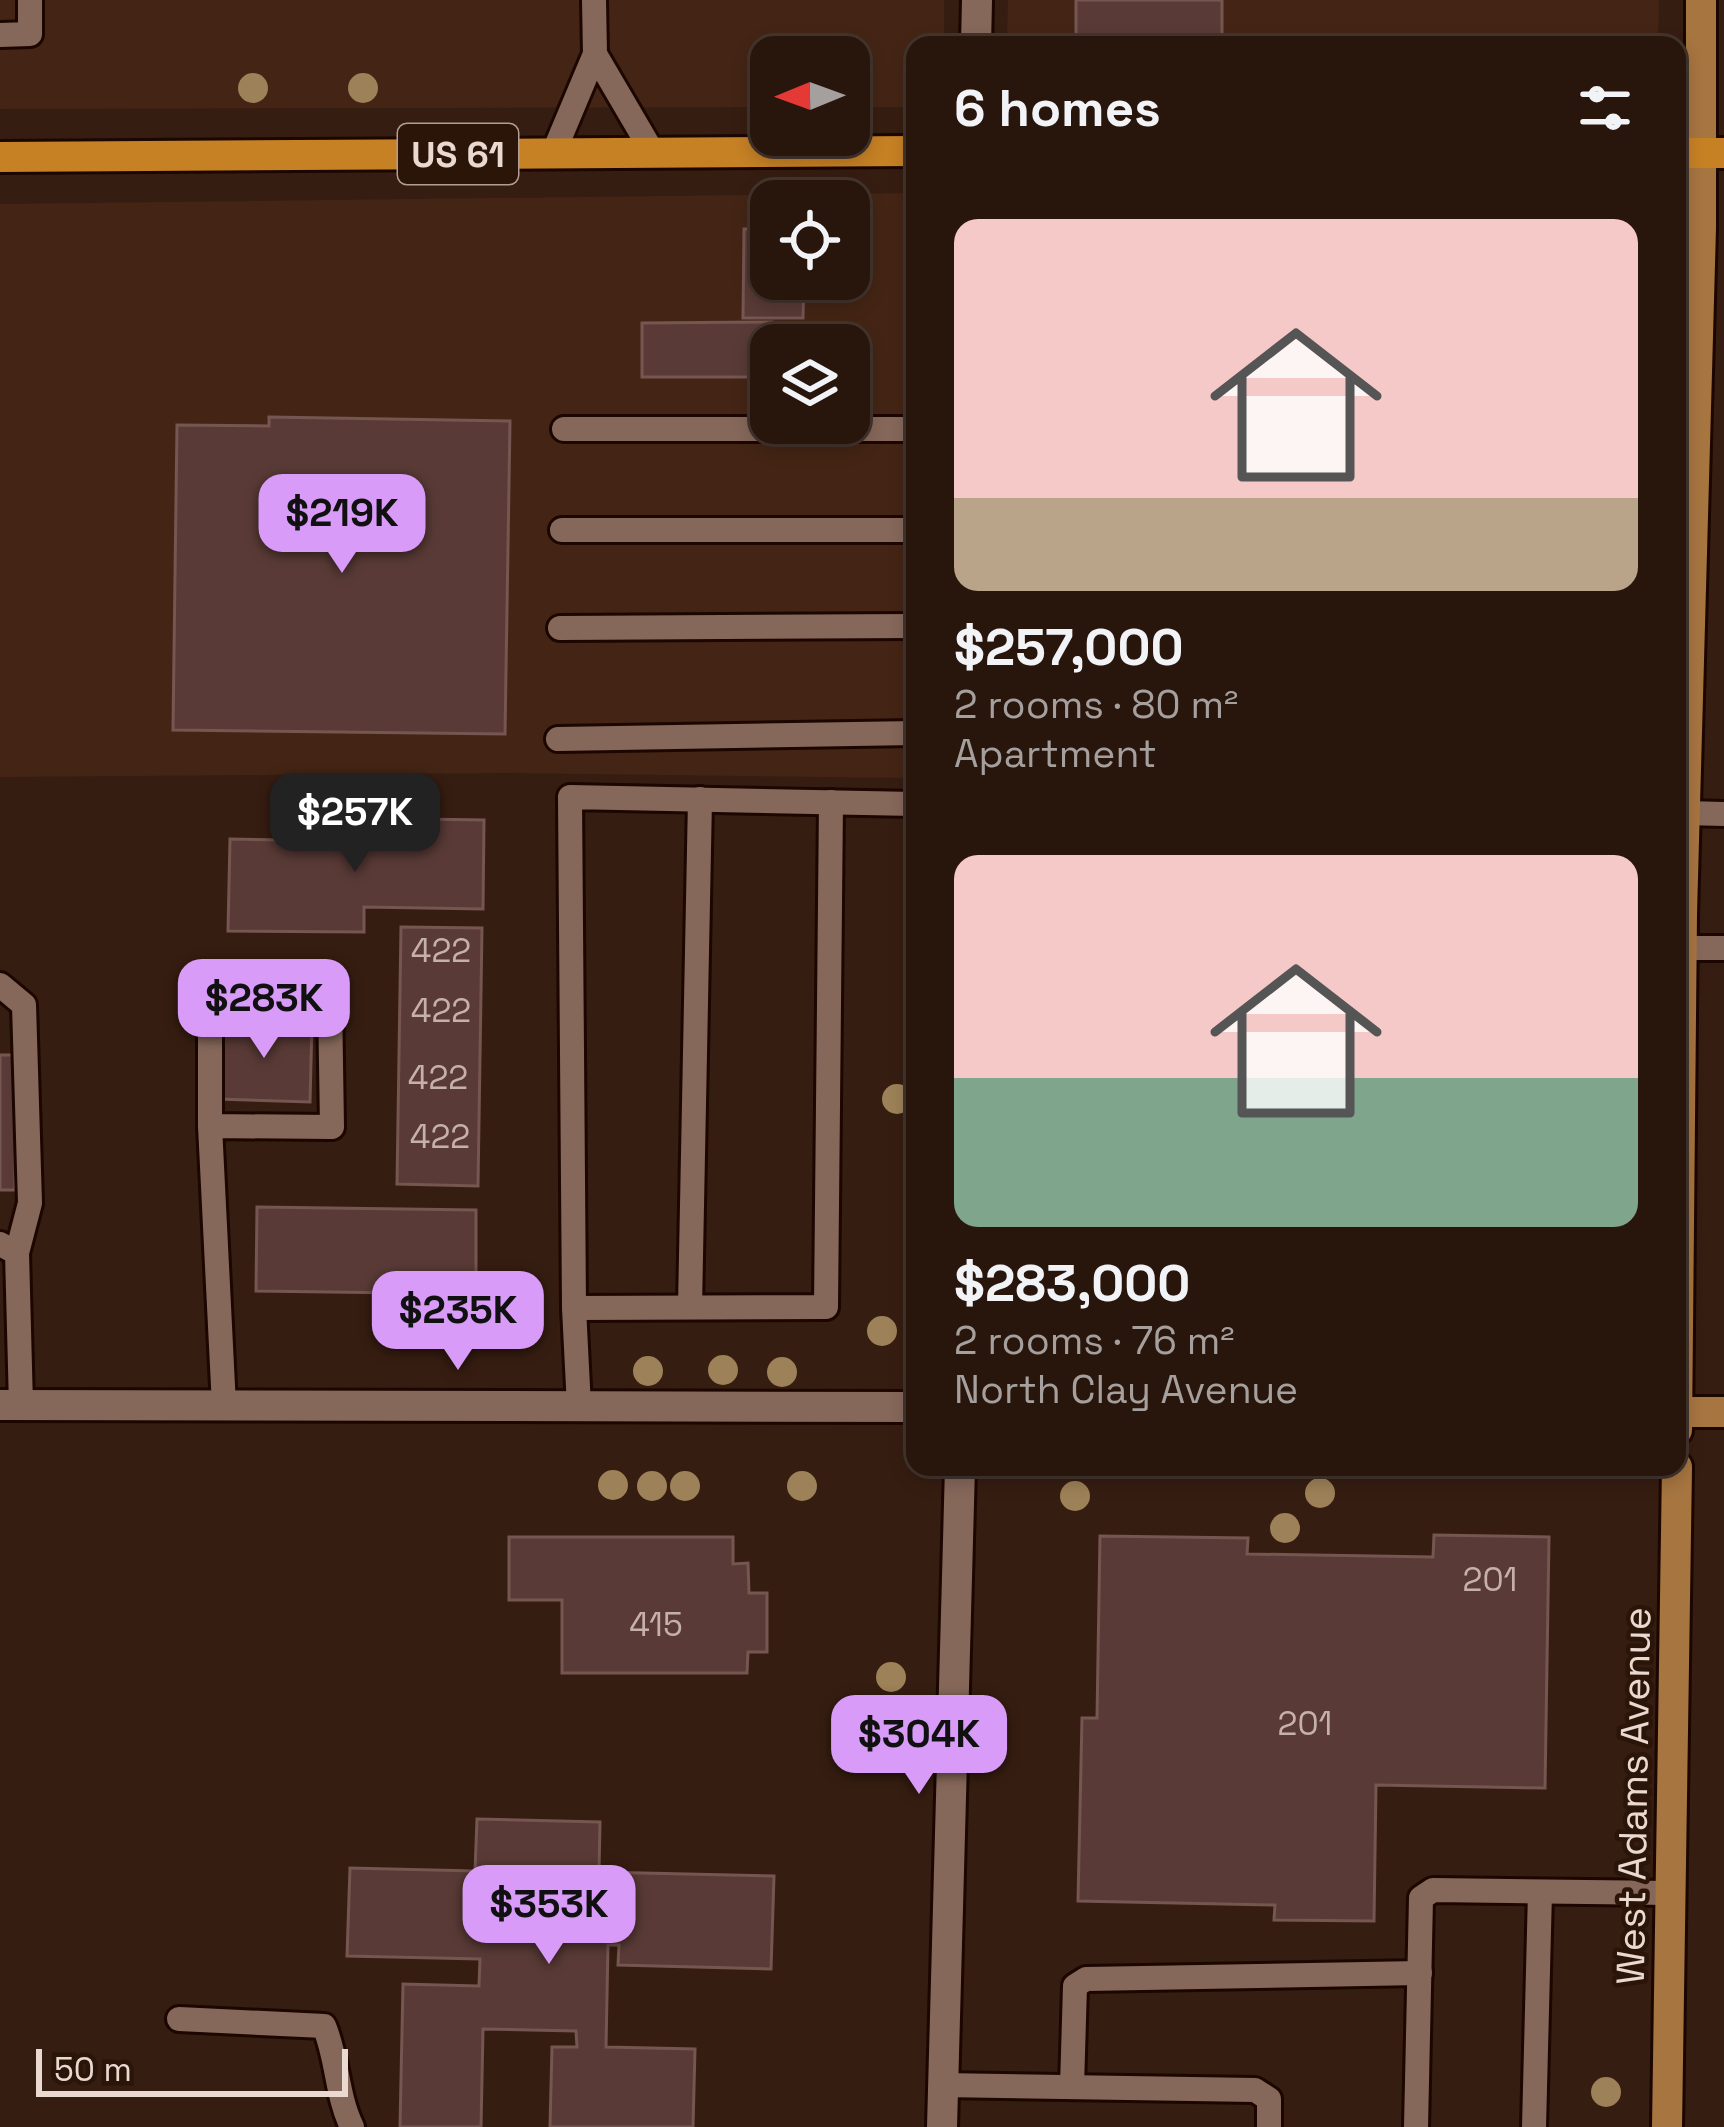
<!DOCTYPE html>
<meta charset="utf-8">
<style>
:root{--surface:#28160d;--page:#301f16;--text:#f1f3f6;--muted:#a59f9d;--line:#44352e;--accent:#d89bf8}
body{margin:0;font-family:"Space Grotesk",sans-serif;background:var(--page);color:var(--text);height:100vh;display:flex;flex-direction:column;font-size:45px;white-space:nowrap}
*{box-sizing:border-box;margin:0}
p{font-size:39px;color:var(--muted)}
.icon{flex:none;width:66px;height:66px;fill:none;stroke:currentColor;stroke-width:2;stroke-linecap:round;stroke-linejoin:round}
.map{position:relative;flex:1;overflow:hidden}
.drawer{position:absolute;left:906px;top:36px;width:780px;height:1440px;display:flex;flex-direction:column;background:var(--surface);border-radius:24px;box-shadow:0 6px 18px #0003,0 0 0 3px var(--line)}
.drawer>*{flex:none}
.needle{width:78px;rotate:269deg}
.buttons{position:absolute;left:750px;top:36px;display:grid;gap:24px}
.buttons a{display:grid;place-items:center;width:120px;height:120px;border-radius:24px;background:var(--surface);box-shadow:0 6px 18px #0003,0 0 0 3px var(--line);font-size:60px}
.scale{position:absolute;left:36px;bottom:30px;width:312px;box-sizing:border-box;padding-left:12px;border:6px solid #ead9d1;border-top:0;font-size:33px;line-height:42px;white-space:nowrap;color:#ead9d1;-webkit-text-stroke:9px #2b1408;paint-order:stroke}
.price{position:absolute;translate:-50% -102px;padding:0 27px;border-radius:24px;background:var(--accent);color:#111;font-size:39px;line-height:78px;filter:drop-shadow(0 3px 6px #0008)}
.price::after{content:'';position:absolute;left:50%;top:72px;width:36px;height:27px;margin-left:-18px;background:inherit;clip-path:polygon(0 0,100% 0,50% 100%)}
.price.active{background:#222;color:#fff}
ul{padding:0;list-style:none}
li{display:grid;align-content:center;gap:24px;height:636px;padding:0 48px}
li span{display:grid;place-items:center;height:372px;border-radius:24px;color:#555}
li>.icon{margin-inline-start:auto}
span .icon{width:216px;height:216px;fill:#fffc;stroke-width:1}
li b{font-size:51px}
h2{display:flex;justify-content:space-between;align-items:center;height:144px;padding:0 48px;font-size:51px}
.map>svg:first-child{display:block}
</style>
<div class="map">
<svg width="1724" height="2127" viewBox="0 0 1724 2127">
<rect width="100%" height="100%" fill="#361d11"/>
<g fill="#442515" fill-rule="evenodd">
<polygon points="0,0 944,0 944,45 915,45 915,107 849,107 849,57 771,57 771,107 0,109"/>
<polygon points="1008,0 1659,0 1658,45 1007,45"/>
<path d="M915,193v585l-408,-5 -507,4v-573zM771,201h78v78h-78zM771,345h78v78h-78z"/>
</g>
<g fill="#593a36" stroke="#765651" stroke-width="3">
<rect x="1076" y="0" width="146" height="45"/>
<polygon points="744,229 771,229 771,279 804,279 803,318 743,318"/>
<polygon points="772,322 771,377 642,377 642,323"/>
<polygon points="269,417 510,421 505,734 173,730 177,425 269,426"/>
<polygon points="353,818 484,820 483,909 364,907 364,932 228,931 230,839 352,841"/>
<polygon points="401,927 482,928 478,1186 397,1184"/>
<polygon points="219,1019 312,1022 310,1102 217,1099"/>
<polygon points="0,1055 16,1055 15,1190 0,1190"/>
<polygon points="257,1207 476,1210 476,1294 256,1291"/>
<polygon points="1434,1535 1549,1537 1545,1788 1376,1785 1374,1921 1274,1920 1275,1905 1078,1901 1082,1718 1097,1718 1100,1536 1248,1538 1247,1554 1433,1557"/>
<polygon points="509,1537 733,1537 733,1564 748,1563 749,1593 767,1593 767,1652 748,1652 747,1673 562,1673 562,1600 509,1600"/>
<polygon points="477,1819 600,1822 599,1872 774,1876 771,1969 618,1965 619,1945 608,1945 606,2047 695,2049 693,2127 550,2127 552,2047 577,2047 576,2031 483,2029 481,2127 400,2127 403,1984 479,1986 480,1959 347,1956 350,1868 475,1871"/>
</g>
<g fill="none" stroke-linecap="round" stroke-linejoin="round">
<defs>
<g id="lane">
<polyline points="0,35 30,34 30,0"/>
<polyline points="595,54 653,153"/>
<polyline points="553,154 595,54 594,0"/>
<polyline points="564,429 915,429"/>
<polyline points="562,530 915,530"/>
<polyline points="560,628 915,626"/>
<polyline points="558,739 915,733"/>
<polyline points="1685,813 1724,814"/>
<polyline points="1682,948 1724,948"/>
<polyline points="0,985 24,1005 30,1203 17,1253"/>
<polyline points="210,1126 210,993 330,1000 332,1127 210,1126 224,1406"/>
<polyline points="0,1244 17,1253 21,1405"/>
<polyline points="690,1307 700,799"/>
<polyline points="574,1308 826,1307 831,802"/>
<polyline points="579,1407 574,1308 570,797 915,804"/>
<path d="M179,2019l145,7c14,33 12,68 28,101"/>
<polyline points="942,2085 1255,2090 1269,2099 1269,2127"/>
<polyline points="1072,2087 1075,1986 1086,1979 1420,1973"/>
<polyline points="1416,2127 1421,1898 1433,1890 1670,1893"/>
<polyline points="1534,2127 1540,1892"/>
</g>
<g id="street">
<polyline points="976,45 977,0"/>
<polyline points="0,1405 915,1407"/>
<polyline points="942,2127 960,1467"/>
</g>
<g id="secondary">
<polyline points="1677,1412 1724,1412"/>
<polyline points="1677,1430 1682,913 1701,228 1701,0"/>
<polyline points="1667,2127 1677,1467"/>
</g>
<g id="primary">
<polyline points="1677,153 1724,153"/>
<polyline points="0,157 915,151"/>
</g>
</defs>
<use href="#lane" stroke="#1c0600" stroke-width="30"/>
<use href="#street" stroke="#1c0600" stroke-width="36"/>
<use href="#secondary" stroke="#1c0600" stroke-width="36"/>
<use href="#primary" stroke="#1c0600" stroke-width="36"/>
<use href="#lane" stroke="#86685a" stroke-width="24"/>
<use href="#street" stroke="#86685a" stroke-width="30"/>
<use href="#secondary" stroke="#a67540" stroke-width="30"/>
<use href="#primary" stroke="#c68125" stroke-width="30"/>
</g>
<g fill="#9d8158">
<circle cx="253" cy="88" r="15"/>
<circle cx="363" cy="88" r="15"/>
<circle cx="897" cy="1099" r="15"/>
<circle cx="498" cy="1322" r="15"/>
<circle cx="882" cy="1331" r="15"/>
<circle cx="723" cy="1370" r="15"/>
<circle cx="648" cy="1371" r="15"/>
<circle cx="782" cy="1372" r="15"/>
<circle cx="613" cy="1485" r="15"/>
<circle cx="652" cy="1486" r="15"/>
<circle cx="685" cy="1486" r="15"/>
<circle cx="802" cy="1486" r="15"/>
<circle cx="1320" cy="1493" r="15"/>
<circle cx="1075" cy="1496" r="15"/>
<circle cx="1285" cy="1528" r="15"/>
<circle cx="891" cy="1677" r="15"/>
<circle cx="1606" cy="2092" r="15"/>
</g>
<g text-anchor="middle" stroke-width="9" stroke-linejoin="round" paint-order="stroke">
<g font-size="33" fill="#c6b1aa">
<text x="441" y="962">422</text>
<text x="441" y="1022">422</text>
<text x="438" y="1089">422</text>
<text x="440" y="1148">422</text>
<text x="1490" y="1591">201</text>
<text x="656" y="1636">415</text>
<text x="1305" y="1735">201</text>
</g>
<rect fill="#2b1408" stroke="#b19e95" stroke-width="3" x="398" y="124" width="120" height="60" rx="9"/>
<g font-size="36" font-weight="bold" fill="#ead9d1">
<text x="458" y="167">US 61</text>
</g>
<g font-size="39" fill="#ead9d1" stroke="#2b1408">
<text transform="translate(1633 1796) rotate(-89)" y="14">West Adams Avenue</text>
</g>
</g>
</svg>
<div class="buttons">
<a><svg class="needle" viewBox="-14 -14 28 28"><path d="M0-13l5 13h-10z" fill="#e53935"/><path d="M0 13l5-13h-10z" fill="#a59f9d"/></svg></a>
<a><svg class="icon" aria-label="locate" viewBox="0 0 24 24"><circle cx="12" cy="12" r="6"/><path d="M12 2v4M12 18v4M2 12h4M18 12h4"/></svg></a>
<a><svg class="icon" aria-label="layers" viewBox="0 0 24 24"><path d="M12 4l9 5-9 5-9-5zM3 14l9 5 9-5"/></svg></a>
</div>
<div class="scale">50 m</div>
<b class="price" style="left:342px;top:576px">$219K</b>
<b class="price active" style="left:355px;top:875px">$257K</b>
<b class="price" style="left:264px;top:1061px">$283K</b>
<b class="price" style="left:458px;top:1373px">$235K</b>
<b class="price" style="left:919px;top:1797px">$304K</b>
<b class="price" style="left:549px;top:1967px">$353K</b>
<section class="drawer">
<h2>6 homes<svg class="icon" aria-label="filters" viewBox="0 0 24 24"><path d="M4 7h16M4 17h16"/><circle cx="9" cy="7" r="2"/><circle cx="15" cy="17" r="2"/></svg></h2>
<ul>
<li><span style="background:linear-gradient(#f6c9c9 75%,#b9a48a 0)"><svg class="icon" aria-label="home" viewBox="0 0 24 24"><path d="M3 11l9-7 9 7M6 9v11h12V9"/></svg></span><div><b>$257,000</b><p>2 rooms · 80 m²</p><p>Apartment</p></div></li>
<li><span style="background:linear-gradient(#f6c9c9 60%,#7fa58c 0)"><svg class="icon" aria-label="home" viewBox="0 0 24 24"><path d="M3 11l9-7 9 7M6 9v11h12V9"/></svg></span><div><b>$283,000</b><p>2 rooms · 76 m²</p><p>North Clay Avenue</p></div></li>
</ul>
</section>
</div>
